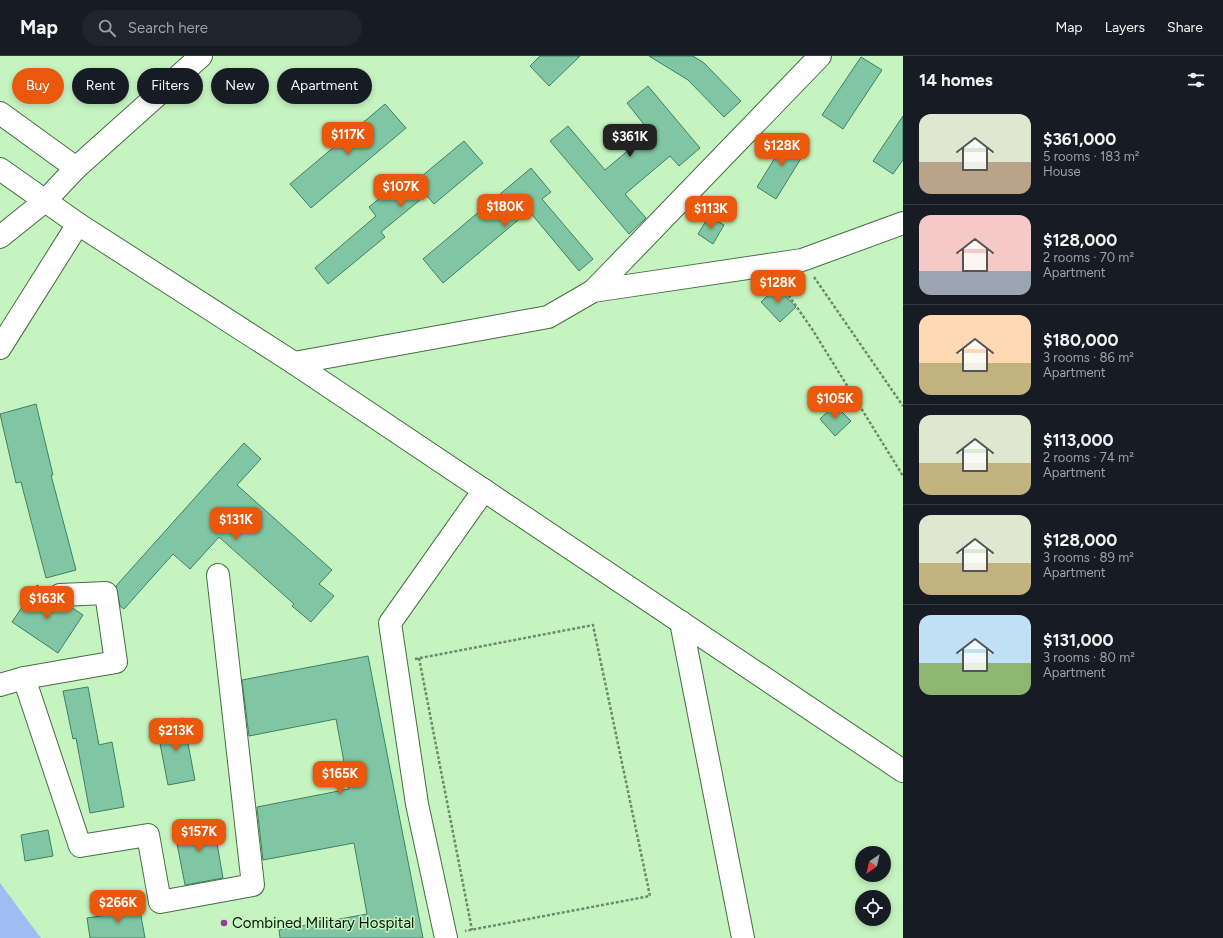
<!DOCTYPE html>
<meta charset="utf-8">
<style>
:root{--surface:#171b24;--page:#20242c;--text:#f1f3f6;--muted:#9ea1a6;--line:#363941;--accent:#ea580c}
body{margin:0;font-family:Figtree,sans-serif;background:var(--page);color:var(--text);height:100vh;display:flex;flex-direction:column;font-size:15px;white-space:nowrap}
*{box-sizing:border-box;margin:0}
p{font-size:13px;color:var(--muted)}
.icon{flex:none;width:22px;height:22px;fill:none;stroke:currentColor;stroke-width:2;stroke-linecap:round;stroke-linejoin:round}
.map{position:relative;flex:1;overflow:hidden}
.details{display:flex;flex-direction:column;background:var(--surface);width:320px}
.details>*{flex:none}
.hud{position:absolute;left:12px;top:12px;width:380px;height:36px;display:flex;gap:8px}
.needle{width:26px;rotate:214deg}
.buttons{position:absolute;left:855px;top:790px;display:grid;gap:8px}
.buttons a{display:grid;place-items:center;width:36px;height:36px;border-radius:50%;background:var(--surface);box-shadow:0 2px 6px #0003;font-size:20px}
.price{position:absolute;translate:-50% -34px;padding:0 9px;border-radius:8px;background:var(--accent);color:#fff;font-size:13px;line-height:26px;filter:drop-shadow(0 1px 2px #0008)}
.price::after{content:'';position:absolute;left:50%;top:24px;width:12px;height:9px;margin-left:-6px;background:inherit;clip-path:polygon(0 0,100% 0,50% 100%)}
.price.current{background:#222;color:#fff}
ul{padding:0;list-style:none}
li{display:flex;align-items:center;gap:12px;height:100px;padding:0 16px}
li+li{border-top:1px solid var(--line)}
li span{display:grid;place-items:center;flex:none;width:112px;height:80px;border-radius:12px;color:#555}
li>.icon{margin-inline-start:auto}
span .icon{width:48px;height:48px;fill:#fffc;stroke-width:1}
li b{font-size:17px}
h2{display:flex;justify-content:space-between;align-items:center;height:48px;padding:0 16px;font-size:17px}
.tag{padding:0 14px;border-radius:18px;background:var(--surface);box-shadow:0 2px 6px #0003;font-size:14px;line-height:36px}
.tag.current{background:var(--accent);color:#fff}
header{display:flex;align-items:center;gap:24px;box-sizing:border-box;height:56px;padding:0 20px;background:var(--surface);border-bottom:1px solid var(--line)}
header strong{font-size:19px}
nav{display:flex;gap:22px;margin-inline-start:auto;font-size:14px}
.search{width:280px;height:36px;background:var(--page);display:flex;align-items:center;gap:10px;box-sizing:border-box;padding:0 14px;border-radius:22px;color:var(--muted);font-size:15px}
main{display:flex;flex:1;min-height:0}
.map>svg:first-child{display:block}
</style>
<header>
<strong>Map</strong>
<div class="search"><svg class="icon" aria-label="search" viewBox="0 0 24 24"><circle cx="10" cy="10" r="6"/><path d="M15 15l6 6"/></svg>Search here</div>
<nav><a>Map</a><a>Layers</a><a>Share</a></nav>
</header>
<main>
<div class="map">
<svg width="903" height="882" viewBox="0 0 903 882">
<rect width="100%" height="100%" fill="#c6f4c1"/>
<polygon fill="#9fbcf3" points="0,827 37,877 41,882 0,882"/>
<g fill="#81c6a4" stroke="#3f8163">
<polygon points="540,0 580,0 549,30 530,10"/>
<polygon points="649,0 693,0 704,7 741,45 724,61 688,24"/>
<polygon points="861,1 882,14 843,73 822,59"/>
<polygon points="648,30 700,92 679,110 670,100 625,138 646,162 629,178 550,85 568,70 605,114 650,76 627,47"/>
<polygon points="385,48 406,72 311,152 290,128"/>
<polygon points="903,60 903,104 893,118 873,105"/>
<polygon points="789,79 808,91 776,143 757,131"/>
<polygon points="464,85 483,107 434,148 426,139 381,176 385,181 328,228 315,212 376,160 369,151 387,136 393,144"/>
<polygon points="531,112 551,136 542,143 593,203 579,215 529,155 443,227 423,203"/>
<polygon points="709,160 724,169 713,188 698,178"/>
<polygon points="777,231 796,251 780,266 761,246"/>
<polygon points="36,348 53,419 51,419 76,514 46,522 21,426 16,427 0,358"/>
<polygon points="835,349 851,365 835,380 820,363"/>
<polygon points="244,387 261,403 237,429 332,514 319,528 334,540 311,566 292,550 294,548 219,481 190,513 173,498 124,553 120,550 116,530"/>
<polygon points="37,529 48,536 49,545 54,550 71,551 83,559 58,597 12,566"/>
<polygon points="368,600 423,882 280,882 279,874 367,858 354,787 263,804 257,751 349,733 336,663 249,680 242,624"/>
<polygon points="88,631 99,689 112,686 124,751 90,757 76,682 73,683 63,635"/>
<polygon points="183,662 195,724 168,729 156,667"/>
<polygon points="213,764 223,822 185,829 174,772"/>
<polygon points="48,774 53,800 25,805 21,779"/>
<polygon points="139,849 145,882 90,882 87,862 107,859 106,855"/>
</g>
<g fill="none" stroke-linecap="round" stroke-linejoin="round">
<defs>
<g id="minor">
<polyline points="0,57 76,112"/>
<polyline points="0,113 78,168 294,307 903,715"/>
<polyline points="0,181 45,145 76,112 201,0"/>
<polyline points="593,235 820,0"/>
<polyline points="0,292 78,168"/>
<polyline points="294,307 548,261 593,235 802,204 903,167"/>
<polyline points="681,566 743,882"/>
<polyline points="24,622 116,606 106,537 60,539"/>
<polyline points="0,629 24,622 80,790 148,779 160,846 253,829 218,519"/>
<polyline points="446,882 417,748 390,567 484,434"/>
</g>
</defs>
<use href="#minor" stroke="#456e41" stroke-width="24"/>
<g stroke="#6c8c69" stroke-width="2.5" stroke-dasharray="3 2" stroke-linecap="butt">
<polyline points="814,221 903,350"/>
<polyline points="780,227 812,273 903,420"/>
<polyline points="419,602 472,874"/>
<polyline points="415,603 593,569 650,840 465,875"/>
</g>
<use href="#minor" stroke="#fff" stroke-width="22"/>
</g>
<circle fill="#9538a2" stroke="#c6f4c1" stroke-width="1.5" cx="224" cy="867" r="4"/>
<g text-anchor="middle" stroke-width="3" stroke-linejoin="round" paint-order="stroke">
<g font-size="15" fill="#051404" stroke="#c6f4c1" text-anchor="start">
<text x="232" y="872">Combined Military Hospital</text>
</g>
</g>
</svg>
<div class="buttons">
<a><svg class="needle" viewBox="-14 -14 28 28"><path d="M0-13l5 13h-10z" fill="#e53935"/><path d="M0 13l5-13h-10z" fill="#9ea1a6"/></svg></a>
<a><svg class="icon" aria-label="locate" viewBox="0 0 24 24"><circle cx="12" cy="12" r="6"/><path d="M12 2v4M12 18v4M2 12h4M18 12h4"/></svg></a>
</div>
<b class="price" style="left:348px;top:100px">$117K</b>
<b class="price current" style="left:630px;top:102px">$361K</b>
<b class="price" style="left:782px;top:111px">$128K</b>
<b class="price" style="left:401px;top:152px">$107K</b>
<b class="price" style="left:505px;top:172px">$180K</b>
<b class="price" style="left:711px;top:174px">$113K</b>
<b class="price" style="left:778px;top:248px">$128K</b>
<b class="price" style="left:835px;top:364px">$105K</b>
<b class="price" style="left:236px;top:485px">$131K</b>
<b class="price" style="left:47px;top:564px">$163K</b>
<b class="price" style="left:176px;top:696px">$213K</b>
<b class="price" style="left:340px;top:739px">$165K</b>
<b class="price" style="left:199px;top:797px">$157K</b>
<b class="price" style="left:118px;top:868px">$266K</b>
<div class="hud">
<a class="tag current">Buy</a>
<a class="tag">Rent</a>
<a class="tag">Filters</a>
<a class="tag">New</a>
<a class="tag">Apartment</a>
</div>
</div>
<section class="details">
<h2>14 homes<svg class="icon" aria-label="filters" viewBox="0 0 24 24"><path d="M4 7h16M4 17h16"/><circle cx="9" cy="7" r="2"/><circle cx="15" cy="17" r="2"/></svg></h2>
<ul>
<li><span style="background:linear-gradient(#dfe7d0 60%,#b9a48a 0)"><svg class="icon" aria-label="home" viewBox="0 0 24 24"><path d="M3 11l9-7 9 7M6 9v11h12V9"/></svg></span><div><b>$361,000</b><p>5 rooms · 183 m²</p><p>House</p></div></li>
<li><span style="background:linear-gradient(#f6c9c9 70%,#9aa5b1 0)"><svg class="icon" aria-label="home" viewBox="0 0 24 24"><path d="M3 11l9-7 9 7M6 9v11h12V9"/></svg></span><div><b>$128,000</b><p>2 rooms · 70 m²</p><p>Apartment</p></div></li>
<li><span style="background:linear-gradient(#ffd9b3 60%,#c2b280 0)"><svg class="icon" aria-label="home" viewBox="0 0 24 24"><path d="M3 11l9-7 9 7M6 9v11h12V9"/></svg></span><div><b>$180,000</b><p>3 rooms · 86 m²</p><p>Apartment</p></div></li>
<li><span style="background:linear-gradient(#dfe7d0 60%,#c2b280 0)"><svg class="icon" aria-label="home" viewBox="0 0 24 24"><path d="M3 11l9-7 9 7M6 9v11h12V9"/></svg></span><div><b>$113,000</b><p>2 rooms · 74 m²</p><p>Apartment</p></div></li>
<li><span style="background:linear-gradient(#dfe7d0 60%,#c2b280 0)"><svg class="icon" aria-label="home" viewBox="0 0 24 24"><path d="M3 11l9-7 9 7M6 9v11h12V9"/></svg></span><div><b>$128,000</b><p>3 rooms · 89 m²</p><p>Apartment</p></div></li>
<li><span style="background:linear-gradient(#bfe0f5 60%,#8fb573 0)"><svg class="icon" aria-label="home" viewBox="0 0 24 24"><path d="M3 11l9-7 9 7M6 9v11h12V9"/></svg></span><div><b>$131,000</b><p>3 rooms · 80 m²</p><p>Apartment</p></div></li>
</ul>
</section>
</main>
